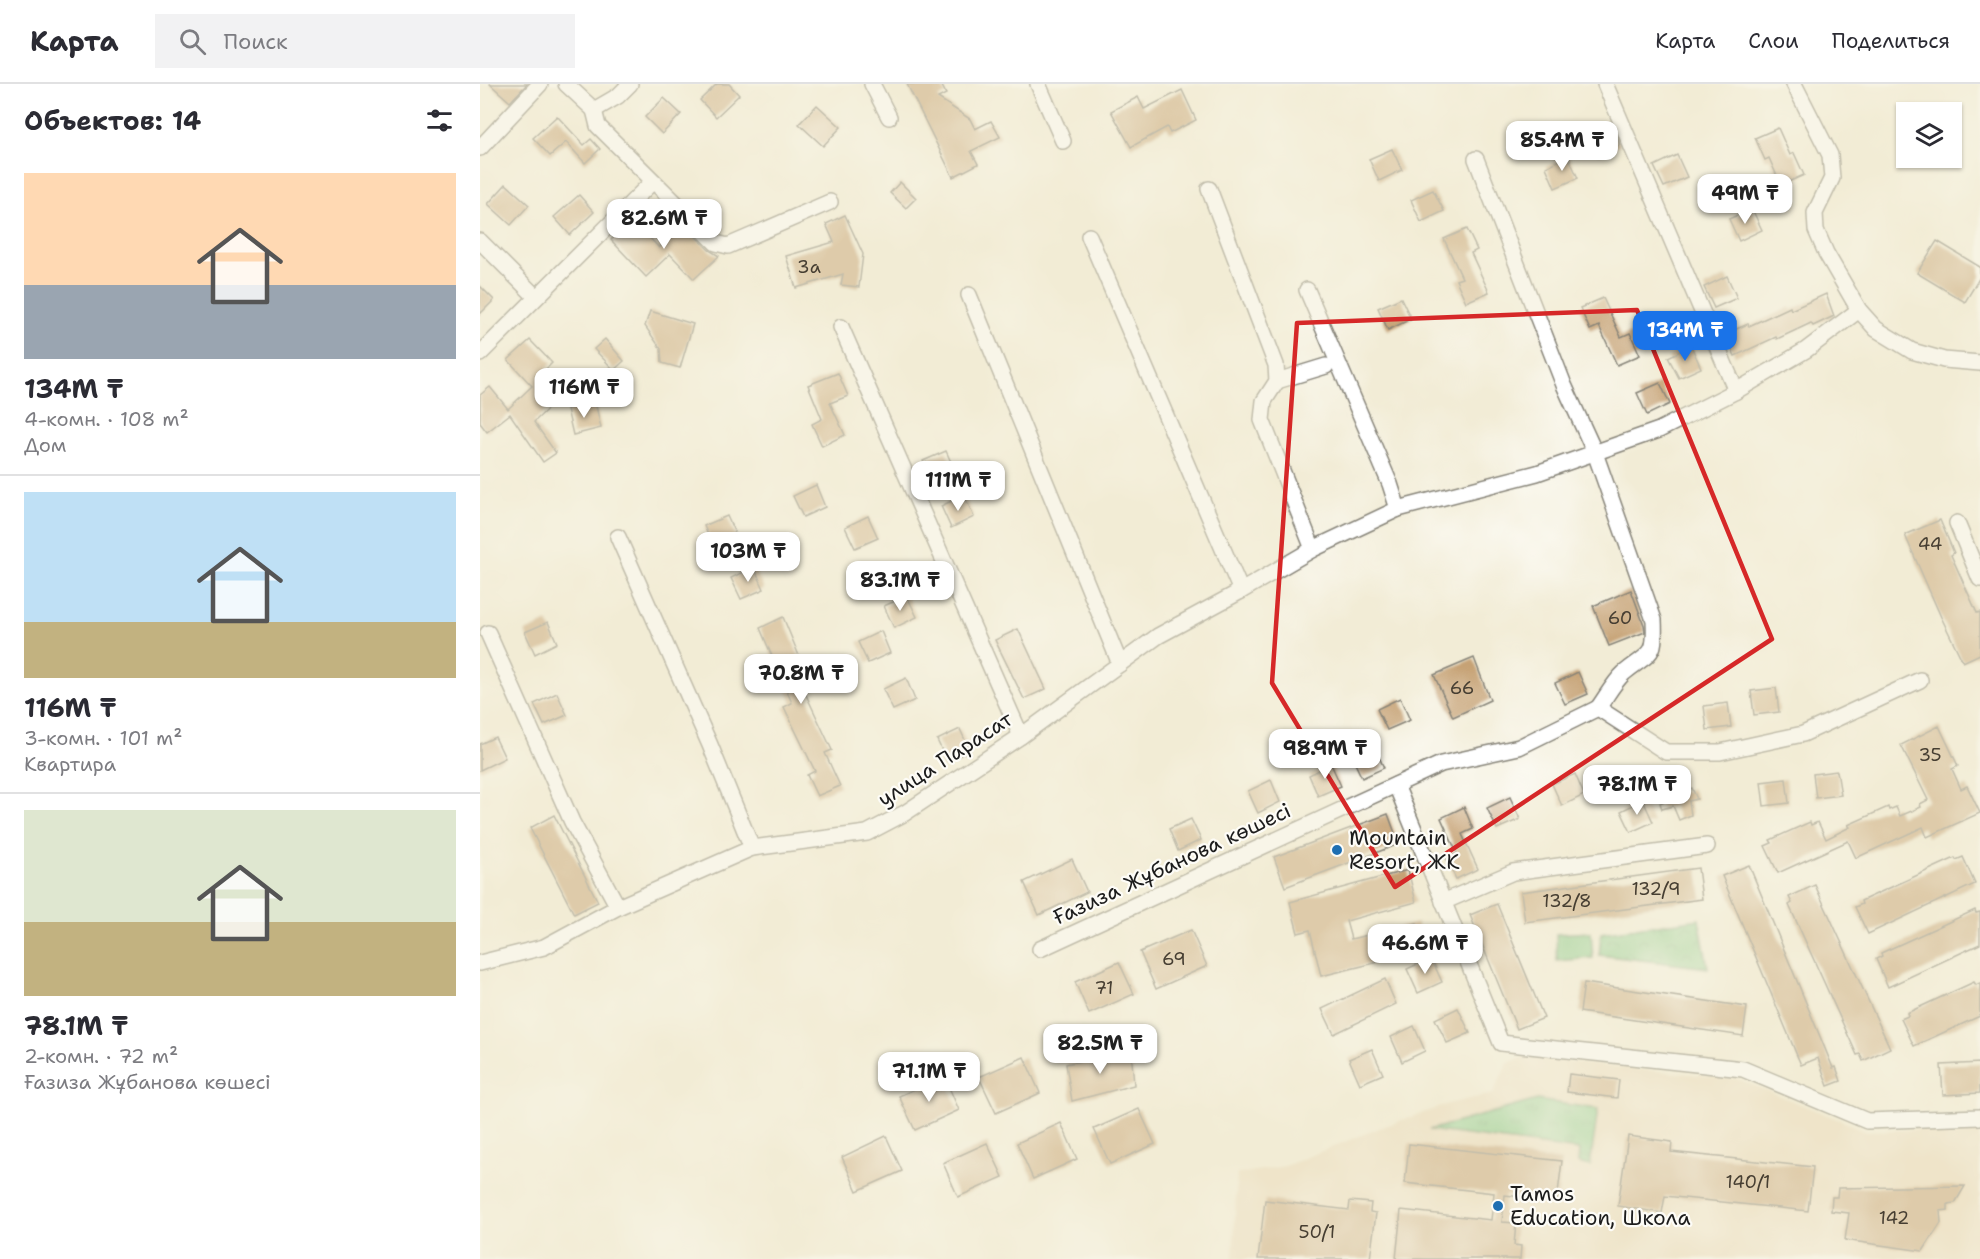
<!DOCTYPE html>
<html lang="ru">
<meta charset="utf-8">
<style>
:root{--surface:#fff;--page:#f2f2f3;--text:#2b2b33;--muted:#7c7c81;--line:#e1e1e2;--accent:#1a73e8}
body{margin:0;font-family:"Shantell Sans",sans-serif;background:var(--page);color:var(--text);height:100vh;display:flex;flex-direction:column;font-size:22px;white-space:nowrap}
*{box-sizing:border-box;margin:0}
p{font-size:20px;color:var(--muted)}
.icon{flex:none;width:33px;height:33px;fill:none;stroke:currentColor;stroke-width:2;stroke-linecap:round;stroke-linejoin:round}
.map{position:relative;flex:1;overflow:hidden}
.side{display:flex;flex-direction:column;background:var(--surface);width:480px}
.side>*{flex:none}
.fabs{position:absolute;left:1416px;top:18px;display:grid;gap:12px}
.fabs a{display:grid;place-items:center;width:66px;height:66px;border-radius:0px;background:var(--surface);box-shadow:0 2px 4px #0004;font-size:30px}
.price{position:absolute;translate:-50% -51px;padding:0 14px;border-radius:12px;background:#fff;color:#222;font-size:20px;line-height:39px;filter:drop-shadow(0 2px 3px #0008)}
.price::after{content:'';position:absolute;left:50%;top:36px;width:18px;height:14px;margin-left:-9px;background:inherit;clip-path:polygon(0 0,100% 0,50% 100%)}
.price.active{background:var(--accent);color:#fff}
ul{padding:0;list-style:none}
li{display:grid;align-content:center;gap:12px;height:318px;padding:0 24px}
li+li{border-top:2px solid var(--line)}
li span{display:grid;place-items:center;height:186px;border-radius:0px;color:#555}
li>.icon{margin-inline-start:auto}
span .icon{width:108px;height:108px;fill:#fffc;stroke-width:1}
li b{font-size:26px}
h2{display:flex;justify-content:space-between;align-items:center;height:72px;padding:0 24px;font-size:26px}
header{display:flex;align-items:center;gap:36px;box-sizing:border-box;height:84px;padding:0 30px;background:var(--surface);border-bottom:2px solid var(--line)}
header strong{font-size:28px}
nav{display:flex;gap:33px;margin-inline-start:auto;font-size:21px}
.search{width:420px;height:54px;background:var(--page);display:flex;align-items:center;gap:15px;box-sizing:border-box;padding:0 21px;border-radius:0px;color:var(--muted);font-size:22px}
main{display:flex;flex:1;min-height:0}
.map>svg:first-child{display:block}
</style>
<header>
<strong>Карта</strong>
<div class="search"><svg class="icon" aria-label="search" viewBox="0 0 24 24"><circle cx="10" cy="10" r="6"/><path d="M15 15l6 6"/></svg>Поиск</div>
<nav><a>Карта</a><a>Слои</a><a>Поделиться</a></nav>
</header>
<main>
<section class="side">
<h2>Объектов: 14<svg class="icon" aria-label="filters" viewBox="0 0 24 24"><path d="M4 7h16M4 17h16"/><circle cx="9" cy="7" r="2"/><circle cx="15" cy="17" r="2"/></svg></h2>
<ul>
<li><span style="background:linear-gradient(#ffd9b3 60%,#9aa5b1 0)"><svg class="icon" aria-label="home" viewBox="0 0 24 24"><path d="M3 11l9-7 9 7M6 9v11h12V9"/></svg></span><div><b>134M ₸</b><p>4-комн. · 108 m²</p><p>Дом</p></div></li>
<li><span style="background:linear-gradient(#bfe0f5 70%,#c2b280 0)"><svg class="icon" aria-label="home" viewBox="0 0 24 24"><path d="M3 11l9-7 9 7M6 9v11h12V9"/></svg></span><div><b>116M ₸</b><p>3-комн. · 101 m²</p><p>Квартира</p></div></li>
<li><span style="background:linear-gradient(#dfe7d0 60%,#c2b280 0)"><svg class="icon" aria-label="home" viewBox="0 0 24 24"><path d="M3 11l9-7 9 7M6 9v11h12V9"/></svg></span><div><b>78.1M ₸</b><p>2-комн. · 72 m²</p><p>Ғазиза Жұбанова көшесі</p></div></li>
</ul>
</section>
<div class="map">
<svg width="1500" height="1175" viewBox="0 0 1500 1175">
<defs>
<pattern id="grass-tufts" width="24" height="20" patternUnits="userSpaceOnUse" patternTransform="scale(1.5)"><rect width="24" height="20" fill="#7fc783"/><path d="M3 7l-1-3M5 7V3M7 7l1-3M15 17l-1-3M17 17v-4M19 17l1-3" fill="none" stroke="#6daa71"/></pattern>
<pattern id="park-crowns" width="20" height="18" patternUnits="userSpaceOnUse" patternTransform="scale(1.5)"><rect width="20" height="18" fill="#7fc783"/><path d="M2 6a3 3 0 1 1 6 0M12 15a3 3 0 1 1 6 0" fill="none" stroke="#6daa71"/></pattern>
</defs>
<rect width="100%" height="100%" fill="#fdfcf7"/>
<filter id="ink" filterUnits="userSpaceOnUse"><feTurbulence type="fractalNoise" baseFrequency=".0167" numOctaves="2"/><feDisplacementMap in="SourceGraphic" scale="12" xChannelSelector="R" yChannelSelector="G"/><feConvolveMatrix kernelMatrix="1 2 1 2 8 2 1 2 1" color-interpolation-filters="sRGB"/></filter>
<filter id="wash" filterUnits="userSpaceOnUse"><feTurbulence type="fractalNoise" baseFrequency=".008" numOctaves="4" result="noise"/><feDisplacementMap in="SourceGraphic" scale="24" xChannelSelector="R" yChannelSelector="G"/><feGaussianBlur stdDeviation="1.35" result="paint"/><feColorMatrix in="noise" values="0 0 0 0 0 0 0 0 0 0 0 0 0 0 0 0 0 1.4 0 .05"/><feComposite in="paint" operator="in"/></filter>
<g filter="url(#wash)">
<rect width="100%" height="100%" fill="#f2ecd6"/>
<polygon fill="#ead9ba" points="1044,972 1127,982 1258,995 1387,1047 1500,1043 1500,1174 753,1175 757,1090 805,1082 894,1046 971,1019 1013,1010 1027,980"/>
<polygon fill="url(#grass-tufts)" stroke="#4e7250" stroke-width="1.5" points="1057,1016 1118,1025 1110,1082 1098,1079 1099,1066 949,1046"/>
<polygon fill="url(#park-crowns)" stroke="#4e7250" stroke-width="1.5" points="1219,835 1228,884 1119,871 1121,849"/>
<polygon fill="#7fc783" stroke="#4e7250" stroke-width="1.5" points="1111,848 1113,874 1077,877 1076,850"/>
<g id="blocks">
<g fill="#c6a275">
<polygon points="10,0 47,0 30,18"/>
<polygon points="237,0 249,0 259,11 236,33 220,16"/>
<polygon points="427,0 461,0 466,10 458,14 490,35 495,45 511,37 520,53 491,67 498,80 473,93"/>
<polygon points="702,6 716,36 690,49 687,43 651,63 631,27 658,13 664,25"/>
<polygon points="184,14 201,30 182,50 165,33"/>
<polygon points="337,21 361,43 343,62 319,40"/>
<polygon points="77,32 104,61 111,55 120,65 105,79 86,58 70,72 53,54"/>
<polygon points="1131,39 1140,61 1119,71 1109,49"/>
<polygon points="1298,44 1310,71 1314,69 1324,91 1301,101 1289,74 1285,76 1275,54"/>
<polygon points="912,65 922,86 899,97 889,75"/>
<polygon points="1197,71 1207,93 1184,103 1174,82"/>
<polygon points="1088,72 1098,94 1075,104 1066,83"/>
<polygon points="420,98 436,114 426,124 410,109"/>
<polygon points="26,100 49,121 31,141 8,120"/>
<polygon points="953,106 964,127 941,138 931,116"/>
<polygon points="99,111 114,128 90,151 74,133"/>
<polygon points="1272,125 1282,146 1259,157 1249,135"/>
<polygon points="365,131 383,170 379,203 361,201 363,190 316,204 306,172 354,158 346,140"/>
<polygon points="152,135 179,164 203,140 229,166 239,172 214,195 190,170 166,193 131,156"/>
<polygon points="987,145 997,166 991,169 1009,208 986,218 976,196 982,194 964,155"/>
<polygon points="1457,157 1500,183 1500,193 1485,218 1437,189"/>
<polygon points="1247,192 1257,214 1234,224 1224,203"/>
<polygon points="0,202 14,216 0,230"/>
<polygon points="1346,210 1354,232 1333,242 1331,239 1297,255 1296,253 1255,272 1245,250 1268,240 1269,242 1310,223 1311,226"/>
<polygon points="921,214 931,235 908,246 898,224"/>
<polygon points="1123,214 1141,253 1150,249 1160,271 1137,281 1119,242 1110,246 1100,224"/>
<polygon points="170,227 213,240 200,284 182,279 181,265 165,242"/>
<polygon points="125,255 144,277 134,286 114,265"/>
<polygon points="50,256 72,279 65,286 86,307 54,338 76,369 63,378 30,330 7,348 0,339 0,311 10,303 28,325 52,302 28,276"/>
<polygon points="1211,262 1221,284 1199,294 1188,273"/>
<polygon points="358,289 368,312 350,319 365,351 342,362 332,340 342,335 328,301"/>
<polygon points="1180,299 1190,320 1167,331 1157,309"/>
<polygon points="115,318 121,344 93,351 87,325"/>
<polygon points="466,367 476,389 453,399 443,377"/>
<polygon points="336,401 345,423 323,433 313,412"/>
<polygon points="484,411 494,433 471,444 461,422"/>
<polygon points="247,432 257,454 234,464 224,442"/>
<polygon points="388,432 398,454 375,464 365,443"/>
<polygon points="1460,436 1474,469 1471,471 1497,529 1500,528 1500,570 1483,578 1461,533 1425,451"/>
<polygon points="274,483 284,505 261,515 251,494"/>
<polygon points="1151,506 1164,541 1165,548 1129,562 1113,522"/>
<polygon points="427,512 437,533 414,544 404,522"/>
<polygon points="303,533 329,596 321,600 352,666 345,669 360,702 337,712 327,691 335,687 304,623 312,619 280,544"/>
<polygon points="68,538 77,559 55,570 45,548"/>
<polygon points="538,545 566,605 544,615 515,556"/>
<polygon points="401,547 410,569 388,579 378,558"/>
<polygon points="994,574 1010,616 973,633 954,591"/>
<polygon points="1098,588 1108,610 1085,620 1075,599"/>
<polygon points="426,594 435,616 413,626 403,605"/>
<polygon points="1296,604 1299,628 1274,631 1271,607"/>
<polygon points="77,609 87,631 64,641 54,620"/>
<polygon points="920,614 930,636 907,646 897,625"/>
<polygon points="1248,619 1251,643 1227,646 1224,622"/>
<polygon points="1459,642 1478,682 1472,685 1481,705 1487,702 1500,729 1447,753 1443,743 1376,774 1368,757 1298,789 1285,762 1292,759 1290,756 1330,738 1331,741 1338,738 1346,755 1370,743 1368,741 1408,723 1409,726 1416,723 1420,732 1441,723 1440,720 1448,716 1421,661"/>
<polygon points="480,645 490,667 467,677 457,656"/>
<polygon points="15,653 25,674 0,686 0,660"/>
<polygon points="894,662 904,684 882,694 872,673"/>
<polygon points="851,680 861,702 838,712 829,691"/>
<polygon points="1357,687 1361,711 1336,714 1333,690"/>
<polygon points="1095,690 1104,711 1082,722 1072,700"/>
<polygon points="1306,695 1309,719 1284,722 1281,698"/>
<polygon points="791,696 800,718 778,729 768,707"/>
<polygon points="1212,704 1217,715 1209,717 1211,731 1199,736 1193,722 1182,725 1180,719"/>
<polygon points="1030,713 1040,735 1017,745 1007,724"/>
<polygon points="1163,716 1173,738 1151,748 1141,727"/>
<polygon points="984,723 993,745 982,750 998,785 976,795 966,774 977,769 961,734"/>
<polygon points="908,730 919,760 805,803 794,773"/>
<polygon points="74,731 118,818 94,830 50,744"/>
<polygon points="711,735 721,756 698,767 689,745"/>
<polygon points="1483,773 1495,800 1388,850 1375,823 1382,820 1381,817 1475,774 1476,776"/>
<polygon points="592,775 607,808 559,831 544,798"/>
<polygon points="1269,781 1353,984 1356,983 1361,997 1348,1002 1338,974 1321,981 1242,792"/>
<polygon points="1218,784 1222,815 1045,838 1041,808"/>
<polygon points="928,786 936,818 866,837 871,855 937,839 944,867 841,892 830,846 818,849 810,818"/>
<polygon points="1335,801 1410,964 1383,977 1380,970 1377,971 1309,821 1312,819 1309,813"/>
<polygon points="1017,820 1064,934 1037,945 990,831"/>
<polygon points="1495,826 1496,829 1500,828 1500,860 1408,903 1396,875 1402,872 1401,869"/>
<polygon points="711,846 727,882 676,905 660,868"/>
<polygon points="951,874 962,898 938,909 927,885"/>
<polygon points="639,878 654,910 609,930 595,898"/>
<polygon points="905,895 916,920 854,950 842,925"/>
<polygon points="1494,898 1496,901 1500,899 1500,932 1434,962 1421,935 1428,932 1427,929"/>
<polygon points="1104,899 1267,923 1263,952 1100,928"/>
<polygon points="978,924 990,949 967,959 955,935"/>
<polygon points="934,942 945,967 922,978 911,953"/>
<polygon points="892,965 903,990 880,1000 869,975"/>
<polygon points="651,966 654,1001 592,1017 586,980"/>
<polygon points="544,973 560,1009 516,1029 499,993"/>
<polygon points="1500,979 1500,1009 1463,1011 1461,981"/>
<polygon points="1089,990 1139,996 1137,1014 1087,1008"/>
<polygon points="464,992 479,1026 435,1046 419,1012"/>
<polygon points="659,1025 675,1060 630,1080 614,1045"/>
<polygon points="581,1039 597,1075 553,1095 537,1059"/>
<polygon points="406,1052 422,1087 377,1107 362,1073"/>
<polygon points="1148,1052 1192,1058 1191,1068 1333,1083 1328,1127 1185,1112 1182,1129 1138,1122"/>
<polygon points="507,1059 523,1093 478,1113 463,1079"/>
<polygon points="929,1060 1082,1077 1077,1117 1025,1111 1022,1138 1036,1139 1034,1161 1041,1162 1040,1175 916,1175 921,1126 1011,1136 1014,1109 925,1099"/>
<polygon points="1485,1102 1475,1119 1468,1120 1468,1126 1460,1127 1461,1139 1443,1167 1365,1156 1369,1129 1351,1127 1352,1113 1357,1113 1358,1104"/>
<polygon points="785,1116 869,1126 870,1117 891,1119 890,1128 896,1129 890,1175 778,1175"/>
</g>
</g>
</g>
<g filter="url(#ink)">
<use href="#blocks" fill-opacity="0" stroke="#878479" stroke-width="1.5"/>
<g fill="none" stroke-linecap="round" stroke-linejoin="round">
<defs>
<g id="minor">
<polyline points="86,0 114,26 138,12 150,0"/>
<polyline points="392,0 409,33"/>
<polyline points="558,0 583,57"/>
<polyline points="1125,0 1256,307"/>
<polyline points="1314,0 1350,71 1352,94 1335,129 1336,146 1346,169 1379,226 1396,245 1432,267 1464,276 1500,279"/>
<polyline points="114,26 118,42 236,159 248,162 350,118"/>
<polyline points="0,64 60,0"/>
<path d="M996,75l88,226 31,68 59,167c2,39 -4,31 -30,53 -10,9 -18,24 -26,35"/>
<polyline points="729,105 796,281 797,297 784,317 782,336 833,465"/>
<polyline points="609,152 761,507"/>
<polyline points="0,157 56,213"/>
<polyline points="827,206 910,400 918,425"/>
<polyline points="489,211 640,580"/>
<polyline points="361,243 541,652"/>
<polyline points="0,270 173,97"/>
<polyline points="797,297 846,282"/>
<polyline points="1477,439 1500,495"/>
<polyline points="138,453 230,661 272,764"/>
<polyline points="8,549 92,738 138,823"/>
<polyline points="916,701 1021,959 1263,985 1387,1037 1500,1033"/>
<polyline points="963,818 1033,788 1227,762"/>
<polyline points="560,865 961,680 1039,663 1118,624 1186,668 1240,668 1323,650 1440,596"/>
<polyline points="0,879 64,863 138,823 272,764 387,749 425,729 541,652 678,552 761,507 833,465 918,425 1057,389 1179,346 1256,307 1326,266 1379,226"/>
</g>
</defs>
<use href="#minor" stroke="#878479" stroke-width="18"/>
<use href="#minor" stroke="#fff" stroke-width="15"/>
</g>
</g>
<path d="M0 0H1500V1175H0ZM1157,226l135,329 -377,248 -123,-204 25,-360z" fill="#f2ecd6" fill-opacity=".55" fill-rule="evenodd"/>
<path fill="none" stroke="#d62828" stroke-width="4.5" stroke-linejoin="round" d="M1157,226l135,329 -377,248 -123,-204 25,-360z"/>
<g fill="#1f6fb2" stroke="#fdfcf7" stroke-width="2">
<circle cx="857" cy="766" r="6"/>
<circle cx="1018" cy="1122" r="6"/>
</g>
<g text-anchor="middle" stroke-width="4.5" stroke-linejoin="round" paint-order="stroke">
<g font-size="18" fill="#463e32">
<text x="329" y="189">3а</text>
<text x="1450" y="466">44</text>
<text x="1140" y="540">60</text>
<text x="982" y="610">66</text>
<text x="1450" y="677">35</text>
<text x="1176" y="811">132/9</text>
<text x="1087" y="823">132/8</text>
<text x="694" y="881">69</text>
<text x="624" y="910">71</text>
<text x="1268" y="1104">140/1</text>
<text x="1414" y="1140">142</text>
<text x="837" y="1154">50/1</text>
</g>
<g font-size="21" fill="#1c1c1c" stroke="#fdfcf7">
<text transform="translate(465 675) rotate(-33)" y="7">улица Парасат</text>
<text transform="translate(692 780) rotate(-25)" y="7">Ғазиза Жұбанова көшесі</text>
</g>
<g font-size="21" fill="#1c1c1c" stroke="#fdfcf7" text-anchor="start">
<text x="869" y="761">Mountain<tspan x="869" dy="24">Resort, ЖК</tspan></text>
<text x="1030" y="1117">Tamos<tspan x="1030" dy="24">Education, Школа</tspan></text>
</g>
</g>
</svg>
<div class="fabs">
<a><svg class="icon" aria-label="layers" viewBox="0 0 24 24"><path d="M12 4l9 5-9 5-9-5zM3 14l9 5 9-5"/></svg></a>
</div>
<b class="price" style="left:1082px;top:88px">85.4M ₸</b>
<b class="price" style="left:1265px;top:141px">49M ₸</b>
<b class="price" style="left:184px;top:166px">82.6M ₸</b>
<b class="price active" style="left:1205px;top:278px">134M ₸</b>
<b class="price" style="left:104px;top:335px">116M ₸</b>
<b class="price" style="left:478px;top:428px">111M ₸</b>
<b class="price" style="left:268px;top:499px">103M ₸</b>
<b class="price" style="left:420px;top:528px">83.1M ₸</b>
<b class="price" style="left:321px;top:621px">70.8M ₸</b>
<b class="price" style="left:845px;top:696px">98.9M ₸</b>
<b class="price" style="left:1157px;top:732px">78.1M ₸</b>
<b class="price" style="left:945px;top:891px">46.6M ₸</b>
<b class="price" style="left:620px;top:991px">82.5M ₸</b>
<b class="price" style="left:449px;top:1019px">71.1M ₸</b>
</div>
</main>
